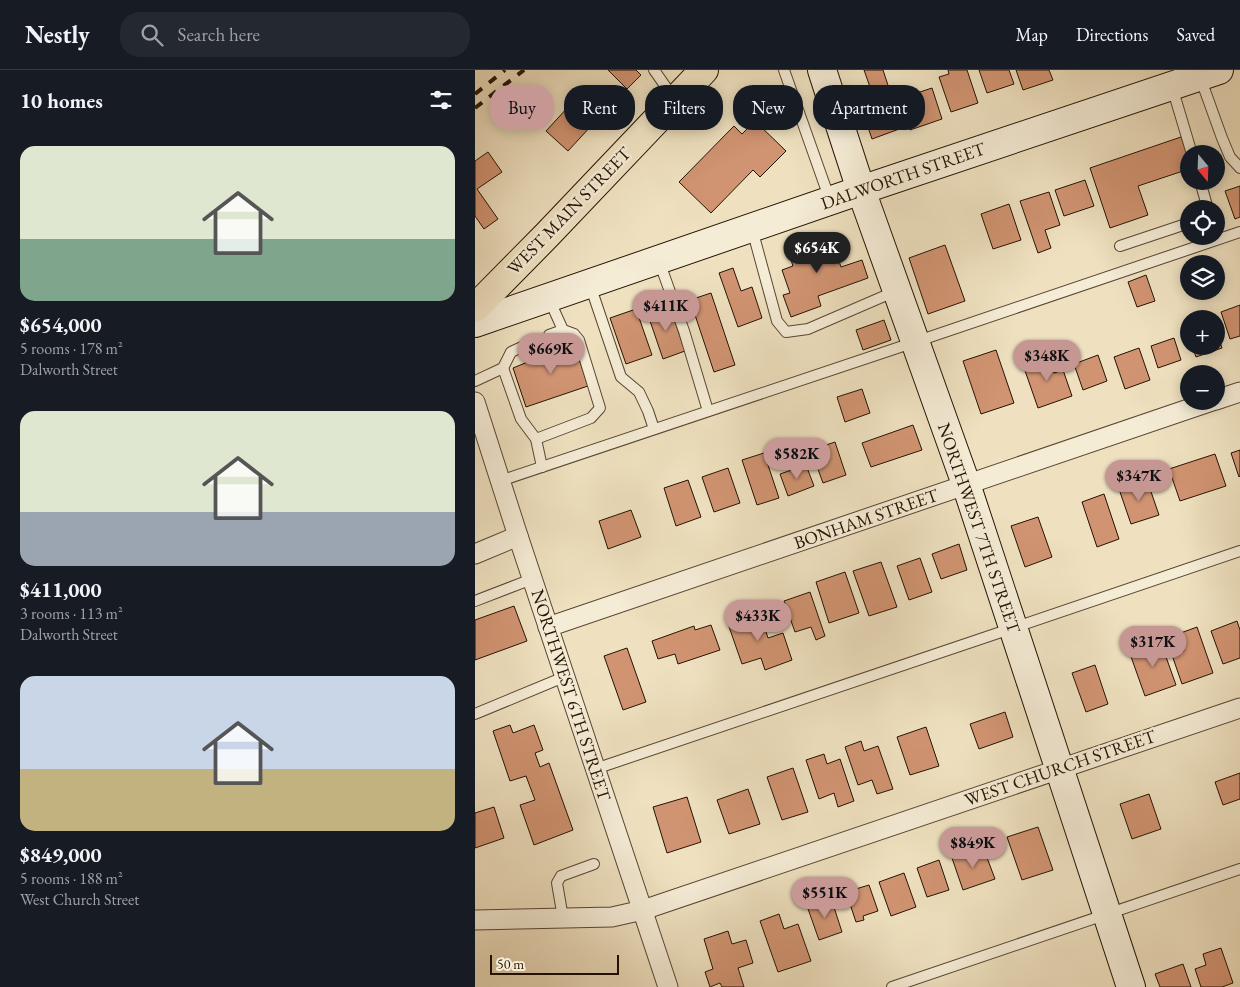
<!DOCTYPE html>
<meta charset="utf-8">
<style>
:root{--surface:#171b24;--page:#242831;--text:#f1f3f6;--muted:#9ea1a6;--line:#363941;--accent:#c59692}
body{margin:0;font-family:"EB Garamond",serif;background:var(--page);color:var(--text);height:100vh;display:flex;flex-direction:column;font-size:19px;white-space:nowrap}
*{box-sizing:border-box;margin:0}
p{font-size:16px;color:var(--muted)}
.icon{flex:none;width:28px;height:28px;fill:none;stroke:currentColor;stroke-width:2;stroke-linecap:round;stroke-linejoin:round}
.map{position:relative;flex:1;overflow:hidden}
.side{display:flex;flex-direction:column;background:var(--surface);width:475px}
.side>*{flex:none}
.guide{position:absolute;left:15px;top:15px;width:475px;height:45px;display:flex;gap:10px}
.needle{width:32px;rotate:161deg}
.fabs{position:absolute;left:705px;top:75px;display:grid;gap:10px}
.fabs a{display:grid;place-items:center;width:45px;height:45px;border-radius:50%;background:var(--surface);box-shadow:0 2px 12px #0003;font-size:25px}
.scale{position:absolute;left:15px;bottom:12px;width:129px;box-sizing:border-box;padding-left:5px;border:2px solid #251302;border-top:0;font-size:14px;line-height:18px;white-space:nowrap;color:#251302;-webkit-text-stroke:4px #f5ecd6;paint-order:stroke}
.price{position:absolute;translate:-50% -42px;padding:0 11px;border-radius:18px;background:var(--accent);color:#111;font-size:16px;line-height:32px;filter:drop-shadow(0 1px 2px #0008)}
.price::after{content:'';position:absolute;left:50%;top:30px;width:15px;height:11px;margin-left:-8px;background:inherit;clip-path:polygon(0 0,100% 0,50% 100%)}
.price.current{background:#222;color:#fff}
ul{padding:0;list-style:none}
li{display:grid;align-content:center;gap:10px;height:265px;padding:0 20px}
li span{display:grid;place-items:center;height:155px;border-radius:15px;color:#555}
li>.icon{margin-inline-start:auto}
span .icon{width:90px;height:90px;fill:#fffc;stroke-width:1}
li b{font-size:21px}
h2{display:flex;justify-content:space-between;align-items:center;height:60px;padding:0 20px;font-size:21px}
.chip{padding:0 18px;border-radius:20px;background:var(--surface);box-shadow:0 2px 12px #0003;font-size:18px;line-height:45px}
.chip.current{background:var(--accent);color:#111}
header{display:flex;align-items:center;gap:30px;box-sizing:border-box;height:70px;padding:0 25px;background:var(--surface);border-bottom:1px solid var(--line)}
header strong{font-size:24px}
nav{display:flex;gap:28px;margin-inline-start:auto;font-size:18px}
.search{width:350px;height:45px;background:var(--page);display:flex;align-items:center;gap:12px;box-sizing:border-box;padding:0 18px;border-radius:20px;color:var(--muted);font-size:19px}
main{display:flex;flex:1;min-height:0}
.map>svg:first-child{display:block}
</style>
<header>
<strong>Nestly</strong>
<div class="search"><svg class="icon" aria-label="search" viewBox="0 0 24 24"><circle cx="10" cy="10" r="6"/><path d="M15 15l6 6"/></svg>Search here</div>
<nav><a>Map</a><a>Directions</a><a>Saved</a></nav>
</header>
<main>
<section class="side">
<h2>10 homes<svg class="icon" aria-label="filters" viewBox="0 0 24 24"><path d="M4 7h16M4 17h16"/><circle cx="9" cy="7" r="2"/><circle cx="15" cy="17" r="2"/></svg></h2>
<ul>
<li><span style="background:linear-gradient(#dfe7d0 60%,#7fa58c 0)"><svg class="icon" aria-label="home" viewBox="0 0 24 24"><path d="M3 11l9-7 9 7M6 9v11h12V9"/></svg></span><div><b>$654,000</b><p>5 rooms · 178 m²</p><p>Dalworth Street</p></div></li>
<li><span style="background:linear-gradient(#dfe7d0 65%,#9aa5b1 0)"><svg class="icon" aria-label="home" viewBox="0 0 24 24"><path d="M3 11l9-7 9 7M6 9v11h12V9"/></svg></span><div><b>$411,000</b><p>3 rooms · 113 m²</p><p>Dalworth Street</p></div></li>
<li><span style="background:linear-gradient(#c9d6e8 60%,#c2b280 0)"><svg class="icon" aria-label="home" viewBox="0 0 24 24"><path d="M3 11l9-7 9 7M6 9v11h12V9"/></svg></span><div><b>$849,000</b><p>5 rooms · 188 m²</p><p>West Church Street</p></div></li>
</ul>
</section>
<div class="map">
<svg width="765" height="917" viewBox="0 0 765 917">
<rect width="100%" height="100%" fill="#efe1c0"/>
<filter id="stains"><feTurbulence type="fractalNoise" baseFrequency=".004" numOctaves="4"/><feColorMatrix values="0 0 0 0 .2 0 0 0 0 .09 0 0 0 0 .02 0 0 0 .5 -.17"/></filter>
<radialGradient id="worn" r=".72"><stop offset=".6" stop-color="#630" stop-opacity="0"/><stop offset="1" stop-color="#630" stop-opacity=".3"/></radialGradient>
<g fill="#d19472" stroke="#251302">
<polygon points="133,0 161,0 166,5 152,19"/>
<polygon points="389,0 408,0 427,58 397,69 381,22 395,17"/>
<polygon points="473,0 492,0 503,33 476,42 464,7 474,4"/>
<polygon points="504,0 534,0 539,14 512,23"/>
<polygon points="541,0 574,0 578,10 548,20"/>
<polygon points="457,18 467,49 435,60 424,29"/>
<polygon points="94,36 116,56 93,81 71,61"/>
<polygon points="280,51 311,81 285,107 278,100 236,143 204,112 259,56 267,64"/>
<polygon points="706,67 714,89 714,99 663,116 673,145 635,158 615,98"/>
<polygon points="13,82 27,102 2,119 23,149 9,159 0,146 0,91"/>
<polygon points="610,110 619,136 589,146 580,120"/>
<polygon points="765,116 765,147 760,149 750,121"/>
<polygon points="574,122 585,155 570,160 576,178 563,183 545,131"/>
<polygon points="534,134 546,170 518,179 506,144"/>
<polygon points="354,163 366,197 387,190 393,208 343,226 346,236 316,247 308,225 315,223 307,200 318,196 312,178"/>
<polygon points="470,175 490,231 453,244 434,188"/>
<polygon points="258,198 266,221 277,217 287,248 263,257 244,203"/>
<polygon points="671,205 680,231 662,237 653,212"/>
<polygon points="236,223 260,295 239,302 215,230"/>
<polygon points="194,234 210,281 188,289 172,242"/>
<polygon points="765,235 765,266 755,269 746,242"/>
<polygon points="161,239 177,285 151,294 135,248"/>
<polygon points="409,250 416,270 388,280 381,260"/>
<polygon points="741,261 747,278 721,287 717,276 741,276"/>
<polygon points="699,268 706,290 683,298 676,276"/>
<polygon points="98,271 113,316 51,337 38,298 55,291 53,287"/>
<polygon points="664,278 675,310 650,319 639,287"/>
<polygon points="521,280 539,333 506,344 488,291"/>
<polygon points="623,285 632,311 608,320 599,294"/>
<polygon points="573,286 579,303 588,300 597,326 563,338 548,295"/>
<polygon points="387,319 395,343 370,352 362,327"/>
<polygon points="438,355 447,380 396,397 387,373"/>
<polygon points="360,372 371,405 348,413 336,380"/>
<polygon points="765,380 765,406 764,407 756,383"/>
<polygon points="289,383 304,428 282,435 267,390"/>
<polygon points="740,384 751,416 705,431 694,399"/>
<polygon points="331,395 339,416 313,426 305,404"/>
<polygon points="253,398 265,433 239,442 227,407"/>
<polygon points="213,410 226,447 201,456 189,418"/>
<polygon points="672,410 684,445 656,454 644,419"/>
<polygon points="629,424 644,469 622,477 607,432"/>
<polygon points="156,440 166,467 133,479 124,451"/>
<polygon points="563,447 577,487 550,497 536,456"/>
<polygon points="484,474 492,500 466,509 457,484"/>
<polygon points="445,488 457,522 434,530 422,496"/>
<polygon points="406,492 422,537 394,546 378,501"/>
<polygon points="370,502 384,543 354,553 341,512"/>
<polygon points="335,522 350,566 341,570 336,557 320,562 309,531"/>
<polygon points="39,536 52,571 0,590 0,550"/>
<polygon points="284,540 293,568 308,563 317,590 290,600 286,588 267,594 252,551"/>
<polygon points="762,551 765,560 765,588 748,594 736,561"/>
<polygon points="236,555 245,580 203,594 200,584 183,589 177,571 219,556 220,560"/>
<polygon points="722,557 738,603 707,614 697,585 709,581 703,564"/>
<polygon points="685,570 701,615 670,626 654,581"/>
<polygon points="152,578 171,632 148,640 129,586"/>
<polygon points="620,595 633,634 611,642 597,603"/>
<polygon points="530,642 538,667 504,679 495,654"/>
<polygon points="35,655 38,663 59,655 68,680 60,683 65,697 74,693 98,760 59,775 45,735 60,730 51,706 35,711 18,661"/>
<polygon points="451,657 464,696 435,705 422,667"/>
<polygon points="386,671 389,681 403,676 418,719 402,724 397,710 383,715 370,677"/>
<polygon points="349,684 352,694 365,689 379,731 363,737 359,723 344,729 331,690"/>
<polygon points="318,698 333,742 307,750 292,707"/>
<polygon points="765,703 765,729 748,735 740,712"/>
<polygon points="273,719 285,754 254,764 242,730"/>
<polygon points="674,724 686,759 657,769 645,734"/>
<polygon points="212,727 226,772 192,783 178,737"/>
<polygon points="19,737 29,768 0,778 0,743"/>
<polygon points="563,757 578,800 547,810 532,767"/>
<polygon points="508,777 520,809 488,820 477,788"/>
<polygon points="464,790 474,820 452,827 442,798"/>
<polygon points="429,803 441,837 416,846 404,812"/>
<polygon points="394,815 403,841 388,846 389,850 381,852 371,822"/>
<polygon points="356,828 367,862 344,870 332,836"/>
<polygon points="304,844 309,859 323,854 336,891 303,902 285,851"/>
<polygon points="253,861 257,874 271,870 278,893 263,898 269,917 247,917 245,913 235,917 230,902 238,899 229,869"/>
<polygon points="746,878 758,913 747,917 726,917 720,899 731,895 728,884"/>
<polygon points="708,894 716,917 685,917 680,904"/>
</g>
<g fill="none" stroke-linecap="round" stroke-linejoin="round">
<defs>
<g id="lane">
<polyline points="179,0 200,30"/>
<polyline points="309,0 355,130"/>
<polyline points="725,7 747,68 755,87 765,98"/>
<polyline points="697,17 717,84"/>
<polyline points="725,111 733,139"/>
<polyline points="277,159 302,251 311,262 333,259 421,221"/>
<polyline points="645,176 714,153"/>
<polyline points="184,191 209,261 233,341"/>
<polyline points="115,215 146,307 164,322 173,341 179,359"/>
<polyline points="74,265 88,260"/>
<polyline points="28,298 46,349 61,369"/>
<polyline points="0,311 28,298 36,282 62,270"/>
<polyline points="67,397 61,369 116,348 125,338 104,270 99,264 88,260 74,229"/>
<polyline points="25,411 440,272 765,162"/>
<polyline points="0,531 57,509"/>
<polyline points="0,644 89,607"/>
<polyline points="120,699 538,558 765,481"/>
<polyline points="88,848 82,813 86,806 119,794"/>
<polyline points="417,917 765,799"/>
</g>
<g id="street">
<polyline points="741,330 765,322"/>
<polyline points="0,332 43,466 193,917"/>
<polyline points="0,484 43,466"/>
<polyline points="73,557 737,331"/>
<polyline points="0,850 137,847 168,840 765,638"/>
</g>
<g id="secondary">
<polyline points="347,0 386,120 491,414 656,917"/>
<polyline points="0,253 386,120 744,0"/>
</g>
<polyline id="primary" points="0,238 72,165 229,0"/>
</defs>
<use href="#lane" stroke="#584632" stroke-width="12"/>
<use href="#street" stroke="#584632" stroke-width="21"/>
<use href="#secondary" stroke="#251302" stroke-width="30"/>
<use href="#primary" stroke="#251302" stroke-width="30"/>
<use href="#lane" stroke="#f5ecd6" stroke-width="10"/>
<use href="#street" stroke="#f5ecd6" stroke-width="19"/>
<use href="#secondary" stroke="#f5ecd6" stroke-width="28"/>
<use href="#primary" stroke="#efe1c0" stroke-width="28"/>
<g stroke="#251302" stroke-width="4" stroke-dasharray="9 9" stroke-linecap="butt">
<polyline points="0,24 30,0"/>
<polyline points="0,38 49,0"/>
</g>
</g>
<g text-anchor="middle" stroke-width="5" stroke-linejoin="round" paint-order="stroke">
<g font-size="18" fill="#251302" stroke="#f5ecd6">
<text transform="translate(428 106) rotate(-19)" y="6">DALWORTH STREET</text>
<text transform="translate(94 141) rotate(-46)" y="6">WEST MAIN STREET</text>
<text transform="translate(391 449) rotate(-19)" y="6">BONHAM STREET</text>
<text transform="translate(504 458) rotate(71)" y="6">NORTHWEST 7TH STREET</text>
<text transform="translate(96 625) rotate(72)" y="6">NORTHWEST 6TH STREET</text>
<text transform="translate(585 698) rotate(-19)" y="6">WEST CHURCH STREET</text>
</g>
</g>
<rect width="100%" height="100%" filter="url(#stains)"/>
<rect width="100%" height="100%" fill="url(#worn)"/>
</svg>
<div class="fabs">
<a><svg class="needle" viewBox="-14 -14 28 28"><path d="M0-13l5 13h-10z" fill="#e53935"/><path d="M0 13l5-13h-10z" fill="#9ea1a6"/></svg></a>
<a><svg class="icon" aria-label="locate" viewBox="0 0 24 24"><circle cx="12" cy="12" r="6"/><path d="M12 2v4M12 18v4M2 12h4M18 12h4"/></svg></a>
<a><svg class="icon" aria-label="layers" viewBox="0 0 24 24"><path d="M12 4l9 5-9 5-9-5zM3 14l9 5 9-5"/></svg></a>
<a>+</a>
<a>−</a>
</div>
<div class="scale">50 m</div>
<b class="price current" style="left:342px;top:204px">$654K</b>
<b class="price" style="left:191px;top:262px">$411K</b>
<b class="price" style="left:76px;top:305px">$669K</b>
<b class="price" style="left:572px;top:312px">$348K</b>
<b class="price" style="left:322px;top:410px">$582K</b>
<b class="price" style="left:664px;top:432px">$347K</b>
<b class="price" style="left:283px;top:572px">$433K</b>
<b class="price" style="left:678px;top:598px">$317K</b>
<b class="price" style="left:498px;top:799px">$849K</b>
<b class="price" style="left:350px;top:849px">$551K</b>
<div class="guide">
<a class="chip current">Buy</a>
<a class="chip">Rent</a>
<a class="chip">Filters</a>
<a class="chip">New</a>
<a class="chip">Apartment</a>
</div>
</div>
</main>
